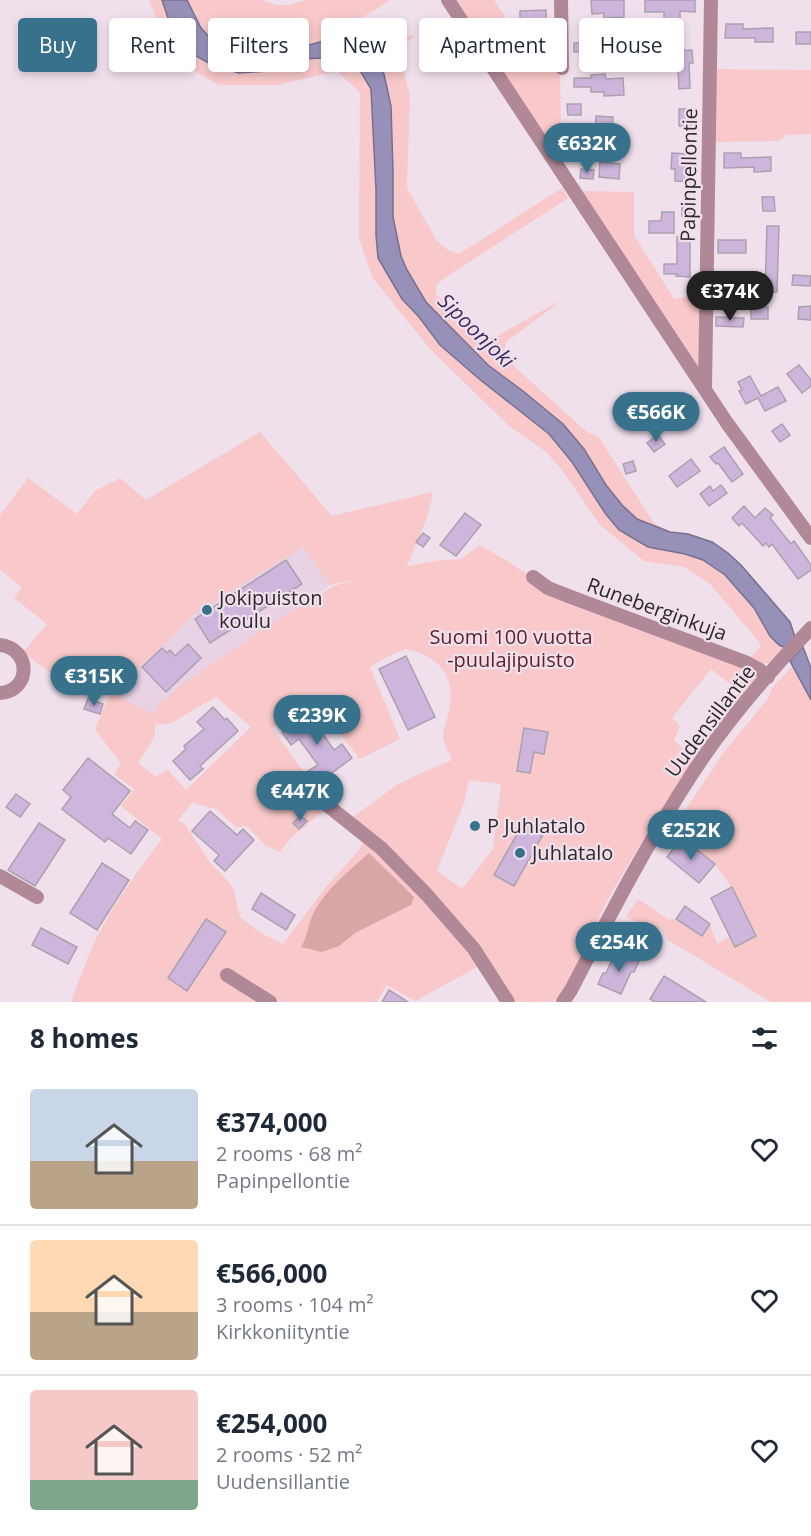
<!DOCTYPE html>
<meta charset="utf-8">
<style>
:root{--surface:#fff;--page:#f6f6f7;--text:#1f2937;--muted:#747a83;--line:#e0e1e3;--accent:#38718b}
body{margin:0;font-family:"Open Sans",sans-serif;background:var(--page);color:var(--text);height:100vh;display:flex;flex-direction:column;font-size:22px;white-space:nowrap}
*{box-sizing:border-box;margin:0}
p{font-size:20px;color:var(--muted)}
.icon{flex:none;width:33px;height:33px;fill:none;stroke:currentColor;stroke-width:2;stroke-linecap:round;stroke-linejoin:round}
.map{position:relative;height:1002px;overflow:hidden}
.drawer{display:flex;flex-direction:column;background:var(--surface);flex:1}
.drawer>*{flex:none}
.banner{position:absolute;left:18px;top:18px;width:776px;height:54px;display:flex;gap:12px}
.price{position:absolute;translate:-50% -51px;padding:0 14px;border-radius:21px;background:var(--accent);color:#fff;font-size:20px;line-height:39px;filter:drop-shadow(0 2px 3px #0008)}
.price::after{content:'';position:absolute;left:50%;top:36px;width:18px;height:14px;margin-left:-9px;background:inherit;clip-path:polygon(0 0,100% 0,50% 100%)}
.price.on{background:#222;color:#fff}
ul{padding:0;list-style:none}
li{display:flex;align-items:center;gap:18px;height:150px;padding:0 30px}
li+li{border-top:2px solid var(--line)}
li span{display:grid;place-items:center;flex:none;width:168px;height:120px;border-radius:6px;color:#555}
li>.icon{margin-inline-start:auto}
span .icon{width:72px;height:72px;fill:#fffc;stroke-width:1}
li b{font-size:26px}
h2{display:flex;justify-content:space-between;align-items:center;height:72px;padding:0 30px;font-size:26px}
.chip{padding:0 21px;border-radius:6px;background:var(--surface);box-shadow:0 3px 9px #0003;font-size:21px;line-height:54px}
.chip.on{background:var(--accent);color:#fff}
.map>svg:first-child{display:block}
</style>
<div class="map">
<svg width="811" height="1002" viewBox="0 0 811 1002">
<rect width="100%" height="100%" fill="#f0e0ec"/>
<polygon fill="#e8d2e3" points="297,538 330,585 187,681 174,692 155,716 111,691 94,690 74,693 70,687 102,635"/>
<g fill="#f8c8ca" fill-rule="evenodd">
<path d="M149,0h13l6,18 46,48 25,7 29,-2 34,-12 43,-2 10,5 16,27 5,101v45l26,64 17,18 21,28 38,33 71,56 23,28 33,51 14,17 29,17 37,7 18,6 23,15 28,33 16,28 16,12c-14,14 -16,21 -37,11l12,-13 -6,-9 -45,-53 -26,-17 -40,-6 -44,-36 -38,-55 -16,-18 -37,-26 -79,-77 -58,-72 -13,-39 1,-145 -23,-22 -60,14h-58l-30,-17 -20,-24 -15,-31z"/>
<polygon points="187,0 262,0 276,5 290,5 306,0 390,0 359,20 394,39 416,35 398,49 410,95 407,188 437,241 448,250 459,254 562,188 568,198 448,276 436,285 436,294 481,337 495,337 560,301 557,304 507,341 503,353 517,369 587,432 598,436 654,523 670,532 637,519 622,505 606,485 523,391 488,365 426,302 407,270 401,256 393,217 393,170 391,106 370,48 354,39 328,40 305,46 258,50 229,48 214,42 201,28"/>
<polygon points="457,0 494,0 522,43 538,44 540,71 560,71 561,143 550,147"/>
<polygon points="710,69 811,70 811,134 786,135 779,141 709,142"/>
<polygon points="580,191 634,192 634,235 674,299 701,294 702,369 698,372"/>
<path d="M260,432l72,84 101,-24 -5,23 -21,51 34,-6 20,-1 19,-14 53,32 224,96 -1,8 -54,67 -5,-3 42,-54 -28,-22 -39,49 8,8 -6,14 21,20c-31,47 -63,95 -90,145 -16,31 -24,71 -51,97h-39l-18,-19 -14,-19 -68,37 -28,-16 -10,17h-306c8,-22 16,-44 26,-65 18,-35 41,-67 65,-98l-41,-33 13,-17 -20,-15 7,-10 -26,-35 16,-37 -41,-5 -9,-6 -38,-29 24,-28 -33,-26 8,-11 -22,-17v-55l28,-37 49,36 18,-23 25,-13 26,22zM303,547l27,38 29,-6 -25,7 -51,30 -96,65 -31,25 -1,9 -44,-23 62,-56 21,-22zM405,649c31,6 49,23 45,56 -1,10 -7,24 -7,33 1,7 7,16 9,22l-29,12 -26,13 -50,36 19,16 -7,13 -33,37 -43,57 -22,-11 -21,-16 -7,-30 -24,-26 -24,-37 -7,-4 15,-18 4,2 19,5 20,18 11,-1 18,19 15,7 10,-13 34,-29 -12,-27 -40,-55 44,-27 9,14 35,44 40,-20 -30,-72 17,-10zM216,697l35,30 -65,63 -19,-21 -11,8 -18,-14 17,-27v-11l17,-2 24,-15zM524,728l24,4 -4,22 -10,-2 -4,21 -13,-3zM469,780l32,4 -8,65 -31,40 -25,-18 27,-68z"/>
<path d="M793,666l18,34v302h-40l-103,-62c-2,-7 -5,-10 -12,-12l-5,3 -25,-15 12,-17 31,21 5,-1 28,17 8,-12 7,20 13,-7 5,10 21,-11 -24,-49 -17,-23 -33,-26 -5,-15 46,-70 44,-53 5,-12z"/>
</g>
<path fill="#d9a6a8" d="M369,853l45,44 -3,8 -56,28 -16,13 -17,6 -21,-5c7,-11 7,-24 13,-35 13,-24 35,-41 55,-59z"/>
<g fill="#9790b9" stroke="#77718f" stroke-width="1.5">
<polygon points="162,0 187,0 201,28 214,42 229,48 258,50 305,46 328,40 355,39 370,48 384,74 391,106 393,170 393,217 401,256 407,270 426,302 488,365 523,391 563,424 584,449 606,485 622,505 637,519 670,532 688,534 712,542 728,553 741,565 790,622 795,637 786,648 779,645 770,636 754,608 725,575 703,560 685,554 648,547 619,530 605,513 572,462 549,434 478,378 440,345 419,317 402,299 378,258 376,235 376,190 371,89 355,62 345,57 302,59 268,71 239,73 214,66 196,56 178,37 168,18"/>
<polygon points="803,647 811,668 811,700 790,661"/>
</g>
<g fill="#ceb5dc" stroke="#aaa1af" stroke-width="1.5">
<polygon points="591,0 624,0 624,17 604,18 604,13 592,14"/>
<polygon points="645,0 695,0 695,12 680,11 680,28 664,28 664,12 645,12"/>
<polygon points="546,10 546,29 520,29 520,11"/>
<polygon points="726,24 743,24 743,29 773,28 773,42 755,42 755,38 725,38"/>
<rect x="796" y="32" width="15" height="12"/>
<polygon points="605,35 605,39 623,38 624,56 604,57 604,53 591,53 591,51 574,52 574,43 591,43 590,36"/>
<polygon points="692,50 693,63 689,63 690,88 679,89 677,51"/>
<polygon points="605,74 606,79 623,78 624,95 604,96 604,92 591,92 591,87 574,87 574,78 591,78 591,75"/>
<polygon points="567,104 581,104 581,115 568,115"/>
<rect x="679" y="109" width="12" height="17"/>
<polygon points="596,116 613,117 612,138 595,138"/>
<polygon points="672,153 690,154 689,170 693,170 693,182 675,181 675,169 671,169"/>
<polygon points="724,153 741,153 741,158 771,157 771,171 754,172 754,167 724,168"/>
<polygon points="600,162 620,164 619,179 599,177"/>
<polygon points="581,169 594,170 593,179 580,178"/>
<polygon points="762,197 774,197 775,211 763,211"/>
<polygon points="682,203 695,203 694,216 682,216"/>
<polygon points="662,212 674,212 674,233 649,233 649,221 661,221"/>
<polygon points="767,226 779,226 777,292 765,292"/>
<polygon points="677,237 690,237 690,277 676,276 677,274 664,274 664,264 677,264"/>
<rect x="718" y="240" width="28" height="13"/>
<polygon points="717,274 746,275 746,287 717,287"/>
<polygon points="793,275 811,276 810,286 792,285"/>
<polygon points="811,306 811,320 798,319 799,307"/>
<rect x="751" y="307" width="17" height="12"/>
<polygon points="716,317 744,318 743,327 716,326"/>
<polygon points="799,365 811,380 811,386 802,393 787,374"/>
<polygon points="750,376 761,396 778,387 786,401 765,411 758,398 746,404 739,391 742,390 738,382"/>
<polygon points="782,424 790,435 780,442 772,431"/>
<polygon points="658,435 665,444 654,452 647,443"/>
<polygon points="724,447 743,474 732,482 718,463 716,464 710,457"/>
<polygon points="691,459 700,471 677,487 669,476"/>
<polygon points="633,461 636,471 626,474 623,464"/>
<polygon points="721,485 727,493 709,506 700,494 710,486 713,491"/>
<polygon points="744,506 755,518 765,508 773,515 770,518 791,544 794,541 811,565 811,570 798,579 772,544 769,547 766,543 763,546 742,523 739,526 732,518"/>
<polygon points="465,513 481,525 456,556 440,545"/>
<polygon points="423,533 430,538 423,547 416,542"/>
<polygon points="286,560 302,584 210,643 195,619"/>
<polygon points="188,644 201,658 166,692 142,667 162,648 167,653 170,650 175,656"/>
<polygon points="406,656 435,717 408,730 379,669"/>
<polygon points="88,699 103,704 100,714 84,709"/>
<polygon points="213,707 225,720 227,718 238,731 200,766 203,769 190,780 173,761 186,749 184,746 204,729 197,722"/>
<polygon points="316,708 325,721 318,727 334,750 342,744 352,758 317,784 308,771 318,765 299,739 291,745 282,732"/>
<polygon points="524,728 548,732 544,754 534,752 530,773 517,771"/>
<polygon points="88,758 130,791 112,814 130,828 135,821 148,830 131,854 108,838 105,842 62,809 71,797 63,790"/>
<polygon points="16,794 30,804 20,817 6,807"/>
<polygon points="210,811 237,835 243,829 254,840 225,871 214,861 219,855 192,831"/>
<polygon points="301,816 307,821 299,829 293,823"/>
<polygon points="525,820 545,831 514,886 494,875"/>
<polygon points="39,823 65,840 35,886 8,870"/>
<polygon points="682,838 715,864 699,883 667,857"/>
<polygon points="102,863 129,880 97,930 70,913"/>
<polygon points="732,887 756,936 735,947 711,898"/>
<polygon points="261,893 295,915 286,930 252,909"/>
<polygon points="685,906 710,924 702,936 676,919"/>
<polygon points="206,919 226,932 187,991 168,978"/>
<polygon points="41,928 77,947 68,964 32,945"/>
<polygon points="625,954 639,961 634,972 631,972 621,994 598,984 603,973 606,973 611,962"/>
<polygon points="664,976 706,1002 655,1002 650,999"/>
<polygon points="389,990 408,1002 382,1002"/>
</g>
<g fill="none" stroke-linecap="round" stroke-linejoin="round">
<g stroke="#b18897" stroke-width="14">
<polyline points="448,0 727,423 811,538"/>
<polyline points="561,0 562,68"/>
<polyline points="705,388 711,0"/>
<polyline points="533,577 548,588 571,597 745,662 760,670 768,677"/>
<path d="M0,645c32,4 31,46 0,48"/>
<polyline points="317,797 381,848 427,895 474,949 508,1002"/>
<polyline points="0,876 37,897"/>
<polyline points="227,975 270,1002"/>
<path d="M563,1002l8,-12c38,-73 76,-147 121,-216 33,-51 77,-102 119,-146"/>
</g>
</g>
<g fill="#38718b" stroke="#f0e0ec" stroke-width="2">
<circle cx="207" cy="610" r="6"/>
<circle cx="475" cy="826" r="6"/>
<circle cx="520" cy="853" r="6"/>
</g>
<g text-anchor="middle" stroke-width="4.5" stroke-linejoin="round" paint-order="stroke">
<g font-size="20" fill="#2d282c" stroke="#f0e0ec">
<text transform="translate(689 175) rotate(-89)" y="7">Papinpellontie</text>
<text transform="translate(657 609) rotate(20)" y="7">Runeberginkuja</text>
<text transform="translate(710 721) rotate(-53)" y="7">Uudensillantie</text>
</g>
<g font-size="20" fill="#2d282c" stroke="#f0e0ec" text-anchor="start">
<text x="219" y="605">Jokipuiston<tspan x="219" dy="23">koulu</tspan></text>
<text x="487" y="833">P Juhlatalo</text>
<text x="532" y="860">Juhlatalo</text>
</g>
<g font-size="20" fill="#5d1f28" stroke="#f0e0ec">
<text x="511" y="644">Suomi 100 vuotta<tspan x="511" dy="23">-puulajipuisto</tspan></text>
</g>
<g font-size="21" font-style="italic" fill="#392c61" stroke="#f0e0ec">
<text transform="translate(476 331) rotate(44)" y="7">Sipoonjoki</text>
</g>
</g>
</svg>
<b class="price" style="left:587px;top:174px">€632K</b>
<b class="price on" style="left:730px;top:322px">€374K</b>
<b class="price" style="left:656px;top:443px">€566K</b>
<b class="price" style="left:94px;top:707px">€315K</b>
<b class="price" style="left:317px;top:746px">€239K</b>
<b class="price" style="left:300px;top:822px">€447K</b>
<b class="price" style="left:691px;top:861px">€252K</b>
<b class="price" style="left:619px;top:973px">€254K</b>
<div class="banner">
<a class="chip on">Buy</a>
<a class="chip">Rent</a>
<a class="chip">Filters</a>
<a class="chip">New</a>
<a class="chip">Apartment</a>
<a class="chip">House</a>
</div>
</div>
<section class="drawer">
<h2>8 homes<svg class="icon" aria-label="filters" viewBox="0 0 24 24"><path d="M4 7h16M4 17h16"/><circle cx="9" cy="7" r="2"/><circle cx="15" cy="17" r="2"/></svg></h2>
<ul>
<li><span style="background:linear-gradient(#c9d6e8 60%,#b9a48a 0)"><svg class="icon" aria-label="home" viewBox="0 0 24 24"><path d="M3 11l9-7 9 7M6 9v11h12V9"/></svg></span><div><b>€374,000</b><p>2 rooms · 68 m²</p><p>Papinpellontie</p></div><svg class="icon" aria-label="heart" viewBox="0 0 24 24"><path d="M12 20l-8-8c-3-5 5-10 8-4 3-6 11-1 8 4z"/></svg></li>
<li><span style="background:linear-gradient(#ffd9b3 60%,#b9a48a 0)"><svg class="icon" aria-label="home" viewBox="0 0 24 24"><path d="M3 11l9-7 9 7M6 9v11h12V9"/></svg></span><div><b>€566,000</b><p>3 rooms · 104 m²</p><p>Kirkkoniityntie</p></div><svg class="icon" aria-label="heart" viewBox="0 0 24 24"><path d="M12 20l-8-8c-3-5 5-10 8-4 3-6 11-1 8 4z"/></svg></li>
<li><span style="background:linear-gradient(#f6c9c9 75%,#7fa58c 0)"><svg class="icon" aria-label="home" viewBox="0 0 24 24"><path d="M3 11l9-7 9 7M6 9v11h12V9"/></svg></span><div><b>€254,000</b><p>2 rooms · 52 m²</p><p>Uudensillantie</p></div><svg class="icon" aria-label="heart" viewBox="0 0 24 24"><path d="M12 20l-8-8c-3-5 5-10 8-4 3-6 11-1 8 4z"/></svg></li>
</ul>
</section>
